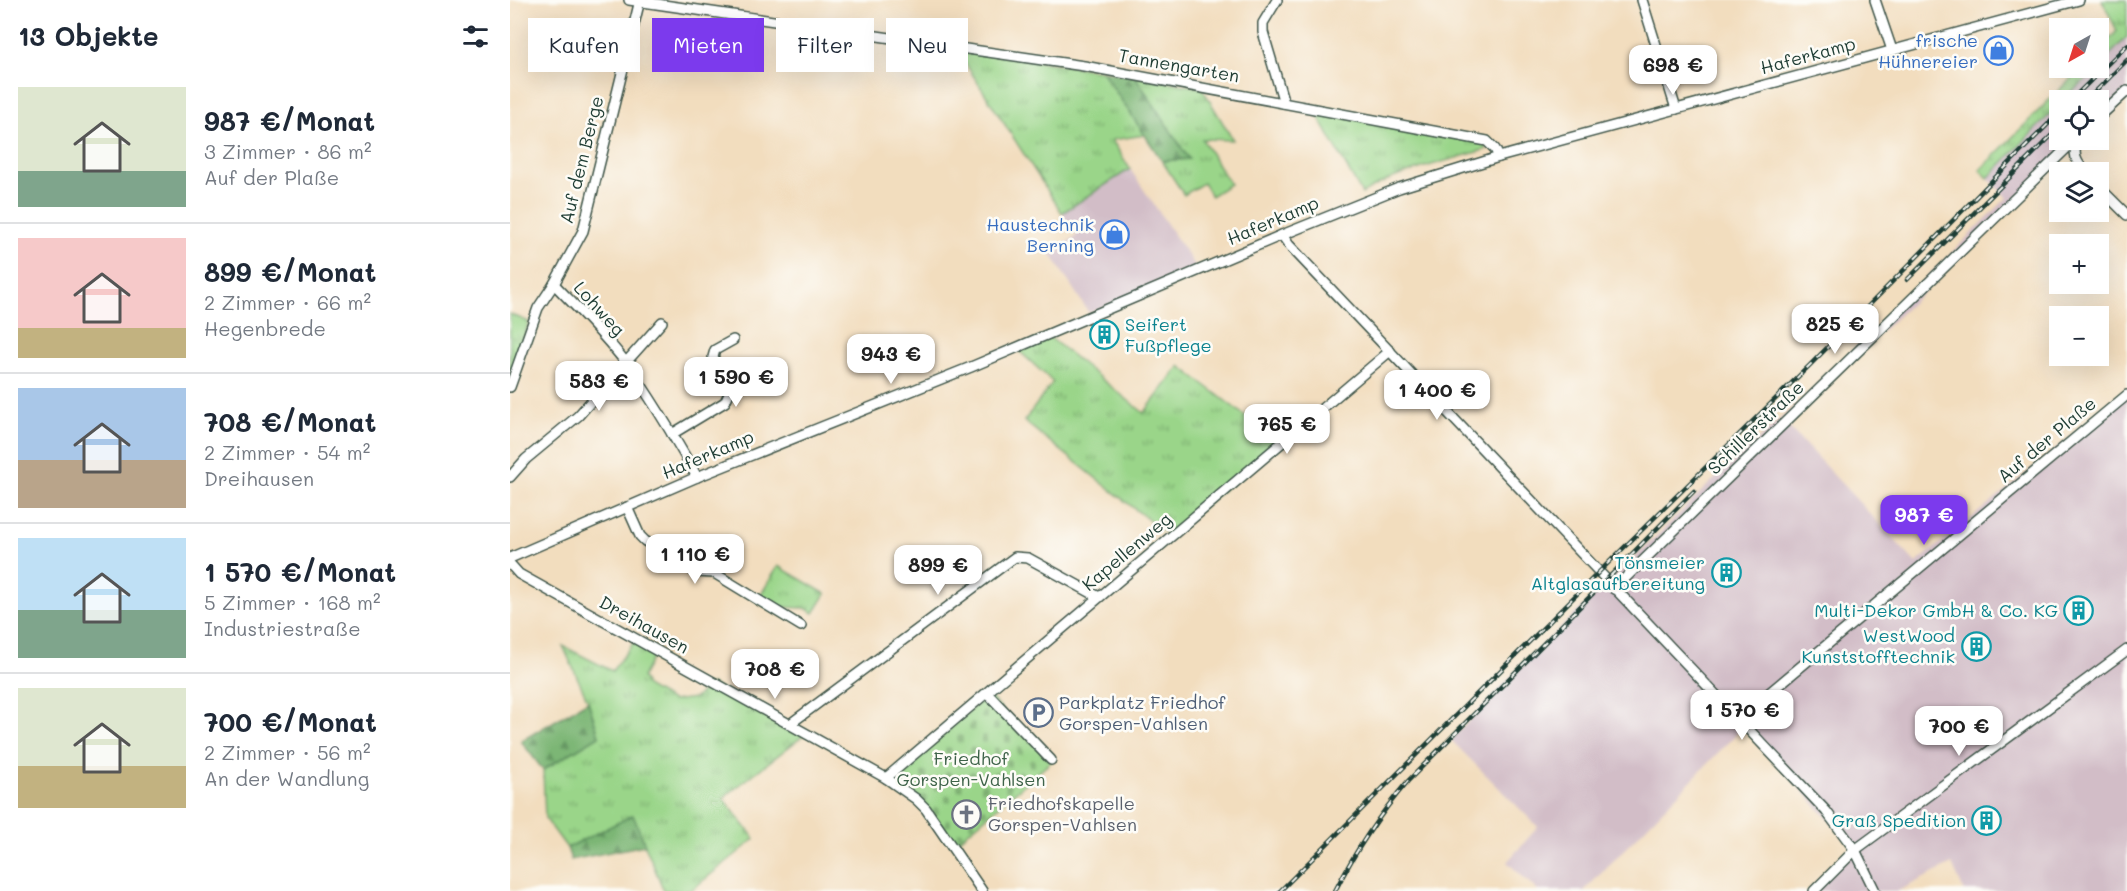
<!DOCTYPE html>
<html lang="de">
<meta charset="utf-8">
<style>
:root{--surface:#fff;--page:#f2f2f3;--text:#1f2937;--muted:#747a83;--line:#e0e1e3;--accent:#7c3aed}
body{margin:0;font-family:Mali,sans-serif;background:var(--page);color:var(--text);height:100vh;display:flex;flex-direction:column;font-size:22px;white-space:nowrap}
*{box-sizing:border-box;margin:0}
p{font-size:20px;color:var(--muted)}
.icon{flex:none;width:33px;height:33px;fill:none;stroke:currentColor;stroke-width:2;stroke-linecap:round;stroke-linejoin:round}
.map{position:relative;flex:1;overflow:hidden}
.panel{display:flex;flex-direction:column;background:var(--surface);width:510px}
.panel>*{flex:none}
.guide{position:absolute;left:18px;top:18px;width:570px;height:54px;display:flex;gap:12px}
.needle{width:39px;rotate:219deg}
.tools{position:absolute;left:1539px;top:18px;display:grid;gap:12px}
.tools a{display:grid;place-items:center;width:60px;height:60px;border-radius:0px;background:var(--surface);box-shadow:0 6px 24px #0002;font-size:30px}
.price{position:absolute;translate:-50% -51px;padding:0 14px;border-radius:12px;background:#fff;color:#222;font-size:20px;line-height:39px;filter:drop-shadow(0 2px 3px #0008)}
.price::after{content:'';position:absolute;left:50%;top:36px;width:18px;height:14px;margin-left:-9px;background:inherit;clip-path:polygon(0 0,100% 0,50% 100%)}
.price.selected{background:var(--accent);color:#fff}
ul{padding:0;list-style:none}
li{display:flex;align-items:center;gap:18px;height:150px;padding:0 18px}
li+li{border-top:2px solid var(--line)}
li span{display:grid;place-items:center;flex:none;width:168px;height:120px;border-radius:0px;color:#555}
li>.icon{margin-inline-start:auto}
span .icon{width:72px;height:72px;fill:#fffc;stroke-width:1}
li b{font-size:26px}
h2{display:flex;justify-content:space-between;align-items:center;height:72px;padding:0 18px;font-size:26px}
.tag{padding:0 21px;border-radius:0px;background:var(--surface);box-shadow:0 6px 24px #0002;font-size:21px;line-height:54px}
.tag.selected{background:var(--accent);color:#fff}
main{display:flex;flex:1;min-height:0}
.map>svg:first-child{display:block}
</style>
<main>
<section class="panel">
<h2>13 Objekte<svg class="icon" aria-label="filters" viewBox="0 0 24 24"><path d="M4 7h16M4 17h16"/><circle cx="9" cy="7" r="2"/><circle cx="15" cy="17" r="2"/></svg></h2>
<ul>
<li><span style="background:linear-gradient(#dfe7d0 70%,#7fa58c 0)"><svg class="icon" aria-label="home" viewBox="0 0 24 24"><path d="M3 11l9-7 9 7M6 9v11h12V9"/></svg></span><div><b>987 €/Monat</b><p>3 Zimmer · 86 m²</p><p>Auf der Plaße</p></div></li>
<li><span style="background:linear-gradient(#f6c9c9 75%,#c2b280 0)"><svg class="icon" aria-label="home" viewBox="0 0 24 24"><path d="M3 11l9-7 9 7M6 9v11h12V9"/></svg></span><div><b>899 €/Monat</b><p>2 Zimmer · 66 m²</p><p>Hegenbrede</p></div></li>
<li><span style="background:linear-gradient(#a9c7e8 60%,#b9a48a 0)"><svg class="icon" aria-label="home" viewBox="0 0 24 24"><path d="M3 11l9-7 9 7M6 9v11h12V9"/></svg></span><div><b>708 €/Monat</b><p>2 Zimmer · 54 m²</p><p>Dreihausen</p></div></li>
<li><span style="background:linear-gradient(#bfe0f5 60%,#7fa58c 0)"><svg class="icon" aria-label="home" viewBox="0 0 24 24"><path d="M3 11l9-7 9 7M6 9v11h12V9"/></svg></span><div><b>1 570 €/Monat</b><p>5 Zimmer · 168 m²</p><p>Industriestraße</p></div></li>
<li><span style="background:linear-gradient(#dfe7d0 65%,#c2b280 0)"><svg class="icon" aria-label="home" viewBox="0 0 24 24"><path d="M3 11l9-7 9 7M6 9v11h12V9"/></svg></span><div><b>700 €/Monat</b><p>2 Zimmer · 56 m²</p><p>An der Wandlung</p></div></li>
</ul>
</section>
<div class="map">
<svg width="1617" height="891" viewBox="0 0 1617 891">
<defs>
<pattern id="grass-tufts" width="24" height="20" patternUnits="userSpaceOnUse" patternTransform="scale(1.5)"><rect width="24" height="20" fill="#9ad589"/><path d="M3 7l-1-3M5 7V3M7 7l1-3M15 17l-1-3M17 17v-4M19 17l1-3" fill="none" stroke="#7dae71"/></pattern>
<pattern id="forest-firs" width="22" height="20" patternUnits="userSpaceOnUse" patternTransform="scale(1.5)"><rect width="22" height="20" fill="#7bb675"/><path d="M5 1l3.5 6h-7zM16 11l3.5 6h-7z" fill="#649561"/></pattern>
<pattern id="cemetery-stones" width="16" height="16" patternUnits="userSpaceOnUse" patternTransform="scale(1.5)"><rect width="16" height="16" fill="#9ad589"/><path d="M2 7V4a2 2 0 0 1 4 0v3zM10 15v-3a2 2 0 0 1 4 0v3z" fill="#7dae71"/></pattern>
</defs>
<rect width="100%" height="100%" fill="#fdfcf7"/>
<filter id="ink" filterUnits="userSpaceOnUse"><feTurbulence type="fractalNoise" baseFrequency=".0167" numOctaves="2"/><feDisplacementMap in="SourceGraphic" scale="12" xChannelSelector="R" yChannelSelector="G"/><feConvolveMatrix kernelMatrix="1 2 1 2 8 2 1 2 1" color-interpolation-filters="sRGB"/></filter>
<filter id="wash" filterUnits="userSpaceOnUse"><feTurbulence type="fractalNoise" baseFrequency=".008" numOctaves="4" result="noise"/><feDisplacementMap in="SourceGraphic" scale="24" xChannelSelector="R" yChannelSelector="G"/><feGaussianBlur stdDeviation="1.35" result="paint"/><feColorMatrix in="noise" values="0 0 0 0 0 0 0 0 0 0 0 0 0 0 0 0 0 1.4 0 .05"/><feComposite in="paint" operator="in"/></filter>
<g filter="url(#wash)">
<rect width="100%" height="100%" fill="#f2ddbe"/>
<g fill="#d2bdc7">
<polygon points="1617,37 1617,98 1589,125 1588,100 1554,100"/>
<polygon points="1549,105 1550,140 1574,140 1275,423 1406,563 1617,391 1617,891 1454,891 1442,864 1388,891 1304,891 1345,850 1235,725 1074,891 1028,891 997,862 1028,827 941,740 1018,658 1123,559 1198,485 1302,390 1497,198 1478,178"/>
<polygon points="620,169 686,267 579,313 540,253 567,236 552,213"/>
</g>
<g fill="url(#grass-tufts)" stroke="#5c895e" stroke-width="1.5">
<polygon points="1592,0 1617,0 1617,37 1589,66 1589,50 1607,31"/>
<polygon points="446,49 592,71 635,135 602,140 620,169 552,213"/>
<polygon points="1571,68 1587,68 1554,100 1550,100 1549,105 1478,178 1470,170"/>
<polygon points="625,76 692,88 723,140 692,139 720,184 701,196 693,183 674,195 652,161 678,159"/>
<path d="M804,109l168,33 5,7c-38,12 -93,23 -125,45z"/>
<polygon points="0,314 19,322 3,370 0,369"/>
<polygon points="538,336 634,413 670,366 769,442 659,536 514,421 543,382 506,348"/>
<polygon points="268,566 316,594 304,613 295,608 267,607 250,596"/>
<polygon points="124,642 145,653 132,677 136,686 162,701 185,698 201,684 294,735 213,798 245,839 180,891 154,891 123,816 57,848 35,818 33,770 89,736 78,701 53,646 102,671"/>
</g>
<g fill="url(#forest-firs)" stroke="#4d7a54" stroke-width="1.5">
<polygon points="592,71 625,76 679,159 652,161"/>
<polygon points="78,701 89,736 33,770 11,741"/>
<polygon points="123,815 135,845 61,860 57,848"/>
</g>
<polygon fill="url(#cemetery-stones)" stroke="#5c895e" stroke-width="1.5" points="478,695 542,761 443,845 428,822 380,778"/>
</g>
<g filter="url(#ink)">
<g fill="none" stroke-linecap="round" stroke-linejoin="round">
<defs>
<g id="minor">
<polyline points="119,0 574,66 977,141 985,149 989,157"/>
<polyline points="767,0 753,23 753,32 774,103"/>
<polyline points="1132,0 1166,109"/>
<polyline points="1365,0 1382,50"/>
<polyline points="1588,118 1617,91"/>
<path d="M1567,140c-4,14 -2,22 9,32"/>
<polyline points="1588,186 1617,215"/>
<polyline points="772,235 779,245 1316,811 1345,850 1365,891"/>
<path d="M44,284c25,26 51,51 72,79 26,36 49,75 71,114"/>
<polyline points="0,387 28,308 44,284 73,231 130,0"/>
<polyline points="162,434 215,402 220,391 203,357 205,350 223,340"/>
<polyline points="0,477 16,459 68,416 152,322"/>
<polyline points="117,507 130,536 135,541 186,572 204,573 291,626"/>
<polyline points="0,558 187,477 461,367 772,235 889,188 989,157 1569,0"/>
<polyline points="0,564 9,574 376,778 406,799 416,809 472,891"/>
<polyline points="1104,589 1565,140"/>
<polyline points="477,693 541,760"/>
<polyline points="1229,718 1617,395"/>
<polyline points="280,724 505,557 518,558 589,597"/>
<polyline points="376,778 880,351"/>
<polyline points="1304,891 1345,850 1617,650"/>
</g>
</defs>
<use href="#minor" stroke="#3f5549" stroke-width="12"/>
<use href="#minor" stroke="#fff" stroke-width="9"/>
<defs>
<g id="rail">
<polyline points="1561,100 1617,45"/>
<polyline points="1577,100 1617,60"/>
<polyline points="1397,280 1550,127"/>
<polyline points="770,891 1089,572 1300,365 1550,112"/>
<path d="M825,891c20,-40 44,-76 73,-110l286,-290"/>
</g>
</defs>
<use href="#rail" stroke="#1f3d34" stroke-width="4.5"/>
<use href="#rail" stroke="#fdfcf7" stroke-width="2" stroke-dasharray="7" stroke-linecap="butt"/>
</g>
</g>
<defs>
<symbol id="shop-ring" viewBox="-11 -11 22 22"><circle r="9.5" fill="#fdfcf7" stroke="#3f7fe0" stroke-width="1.5"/><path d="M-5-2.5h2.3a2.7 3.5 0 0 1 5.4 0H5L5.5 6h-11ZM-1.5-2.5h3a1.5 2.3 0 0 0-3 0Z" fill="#3f7fe0"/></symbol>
<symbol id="building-ring" viewBox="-11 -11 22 22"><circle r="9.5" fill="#fdfcf7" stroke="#0f9aa8" stroke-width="1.5"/><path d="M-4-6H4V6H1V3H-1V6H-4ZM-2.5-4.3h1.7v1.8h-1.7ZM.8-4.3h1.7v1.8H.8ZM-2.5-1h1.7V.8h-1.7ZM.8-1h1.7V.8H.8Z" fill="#0f9aa8"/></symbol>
<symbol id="parking-ring" viewBox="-11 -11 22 22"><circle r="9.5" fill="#fdfcf7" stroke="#5c6f8a" stroke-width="1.5"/><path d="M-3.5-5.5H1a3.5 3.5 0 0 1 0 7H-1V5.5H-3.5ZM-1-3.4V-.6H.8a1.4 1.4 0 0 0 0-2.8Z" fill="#5c6f8a"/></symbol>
<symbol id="church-ring" viewBox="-11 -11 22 22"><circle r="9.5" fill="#fdfcf7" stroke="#6b7280" stroke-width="1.5"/><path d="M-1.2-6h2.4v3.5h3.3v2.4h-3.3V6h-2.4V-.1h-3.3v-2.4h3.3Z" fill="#6b7280"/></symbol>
</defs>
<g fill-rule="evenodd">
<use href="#shop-ring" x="1472" y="34" width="33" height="33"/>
<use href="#shop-ring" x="588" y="218" width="33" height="33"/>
<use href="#building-ring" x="578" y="318" width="33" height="33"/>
<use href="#building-ring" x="1200" y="556" width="33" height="33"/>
<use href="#building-ring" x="1552" y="594" width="33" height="33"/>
<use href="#building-ring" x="1450" y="630" width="33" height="33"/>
<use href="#parking-ring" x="512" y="696" width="33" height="33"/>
<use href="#church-ring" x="440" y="798" width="33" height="33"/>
<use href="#building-ring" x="1460" y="804" width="33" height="33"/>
</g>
<g text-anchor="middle" stroke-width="5" stroke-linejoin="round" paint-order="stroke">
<g font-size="18" fill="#366cbe" stroke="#fdfcf7" text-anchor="end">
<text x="1468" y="47">frische<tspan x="1468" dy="21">Hühnereier</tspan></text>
<text x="584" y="231">Haustechnik<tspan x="584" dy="21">Berning</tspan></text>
</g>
<g font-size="18" fill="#1f3d34" stroke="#fdfcf7">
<text transform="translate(1298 56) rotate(-15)" y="6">Haferkamp</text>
<text transform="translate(669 66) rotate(10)" y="6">Tannengarten</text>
<text transform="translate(72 160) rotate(-76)" y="6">Auf dem Berge</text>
<text transform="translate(763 221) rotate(-23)" y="6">Haferkamp</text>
<text transform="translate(89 309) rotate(48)" y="6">Lohweg</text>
<text transform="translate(1246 428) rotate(-44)" y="6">Schillerstraße</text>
<text transform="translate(1537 440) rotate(-40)" y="6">Auf der Plaße</text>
<text transform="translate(198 455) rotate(-23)" y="6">Haferkamp</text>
<text transform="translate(617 552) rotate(-40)" y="6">Kapellenweg</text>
<text transform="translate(134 625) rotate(29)" y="6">Dreihausen</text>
</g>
<g font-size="18" fill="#0d838f" stroke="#fdfcf7" text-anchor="end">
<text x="615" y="331" text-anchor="start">Seifert<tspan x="615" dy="21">Fußpflege</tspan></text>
<text x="1195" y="569">Tönsmeier<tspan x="1195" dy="21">Altglasaufbereitung</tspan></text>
<text x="1548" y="617">Multi-Dekor GmbH &amp; Co. KG</text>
<text x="1445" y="642">WestWood<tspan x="1445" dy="21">Kunststofftechnik</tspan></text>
<text x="1456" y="827">Graß Spedition</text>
</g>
<g font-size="18" fill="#4e5e75" stroke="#fdfcf7" text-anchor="start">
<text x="549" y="709">Parkplatz Friedhof<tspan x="549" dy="21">Gorspen-Vahlsen</tspan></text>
</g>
<g font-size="18" fill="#3e6349" stroke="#fdfcf7">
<text x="461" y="765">Friedhof<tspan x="461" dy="21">Gorspen-Vahlsen</tspan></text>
</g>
<g font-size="18" fill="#5b616d" stroke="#fdfcf7" text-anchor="start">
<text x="478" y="810">Friedhofskapelle<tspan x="478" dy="21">Gorspen-Vahlsen</tspan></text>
</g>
</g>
</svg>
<div class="tools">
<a><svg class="needle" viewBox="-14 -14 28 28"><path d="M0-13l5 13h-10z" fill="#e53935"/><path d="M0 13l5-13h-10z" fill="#747a83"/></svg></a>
<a><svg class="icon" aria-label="locate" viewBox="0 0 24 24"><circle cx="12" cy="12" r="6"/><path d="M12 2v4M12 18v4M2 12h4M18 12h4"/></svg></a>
<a><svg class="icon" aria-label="layers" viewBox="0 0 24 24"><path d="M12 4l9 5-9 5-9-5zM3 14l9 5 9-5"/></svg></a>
<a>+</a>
<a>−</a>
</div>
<b class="price" style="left:1163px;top:96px">698 €</b>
<b class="price" style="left:1325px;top:355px">825 €</b>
<b class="price" style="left:381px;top:385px">943 €</b>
<b class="price" style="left:226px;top:408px">1 590 €</b>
<b class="price" style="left:89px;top:412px">583 €</b>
<b class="price" style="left:927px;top:421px">1 400 €</b>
<b class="price" style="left:777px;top:455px">765 €</b>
<b class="price selected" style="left:1414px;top:546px">987 €</b>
<b class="price" style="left:185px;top:585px">1 110 €</b>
<b class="price" style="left:428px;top:596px">899 €</b>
<b class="price" style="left:265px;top:700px">708 €</b>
<b class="price" style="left:1232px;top:741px">1 570 €</b>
<b class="price" style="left:1449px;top:757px">700 €</b>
<div class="guide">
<a class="tag">Kaufen</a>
<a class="tag selected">Mieten</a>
<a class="tag">Filter</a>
<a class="tag">Neu</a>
</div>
</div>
</main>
